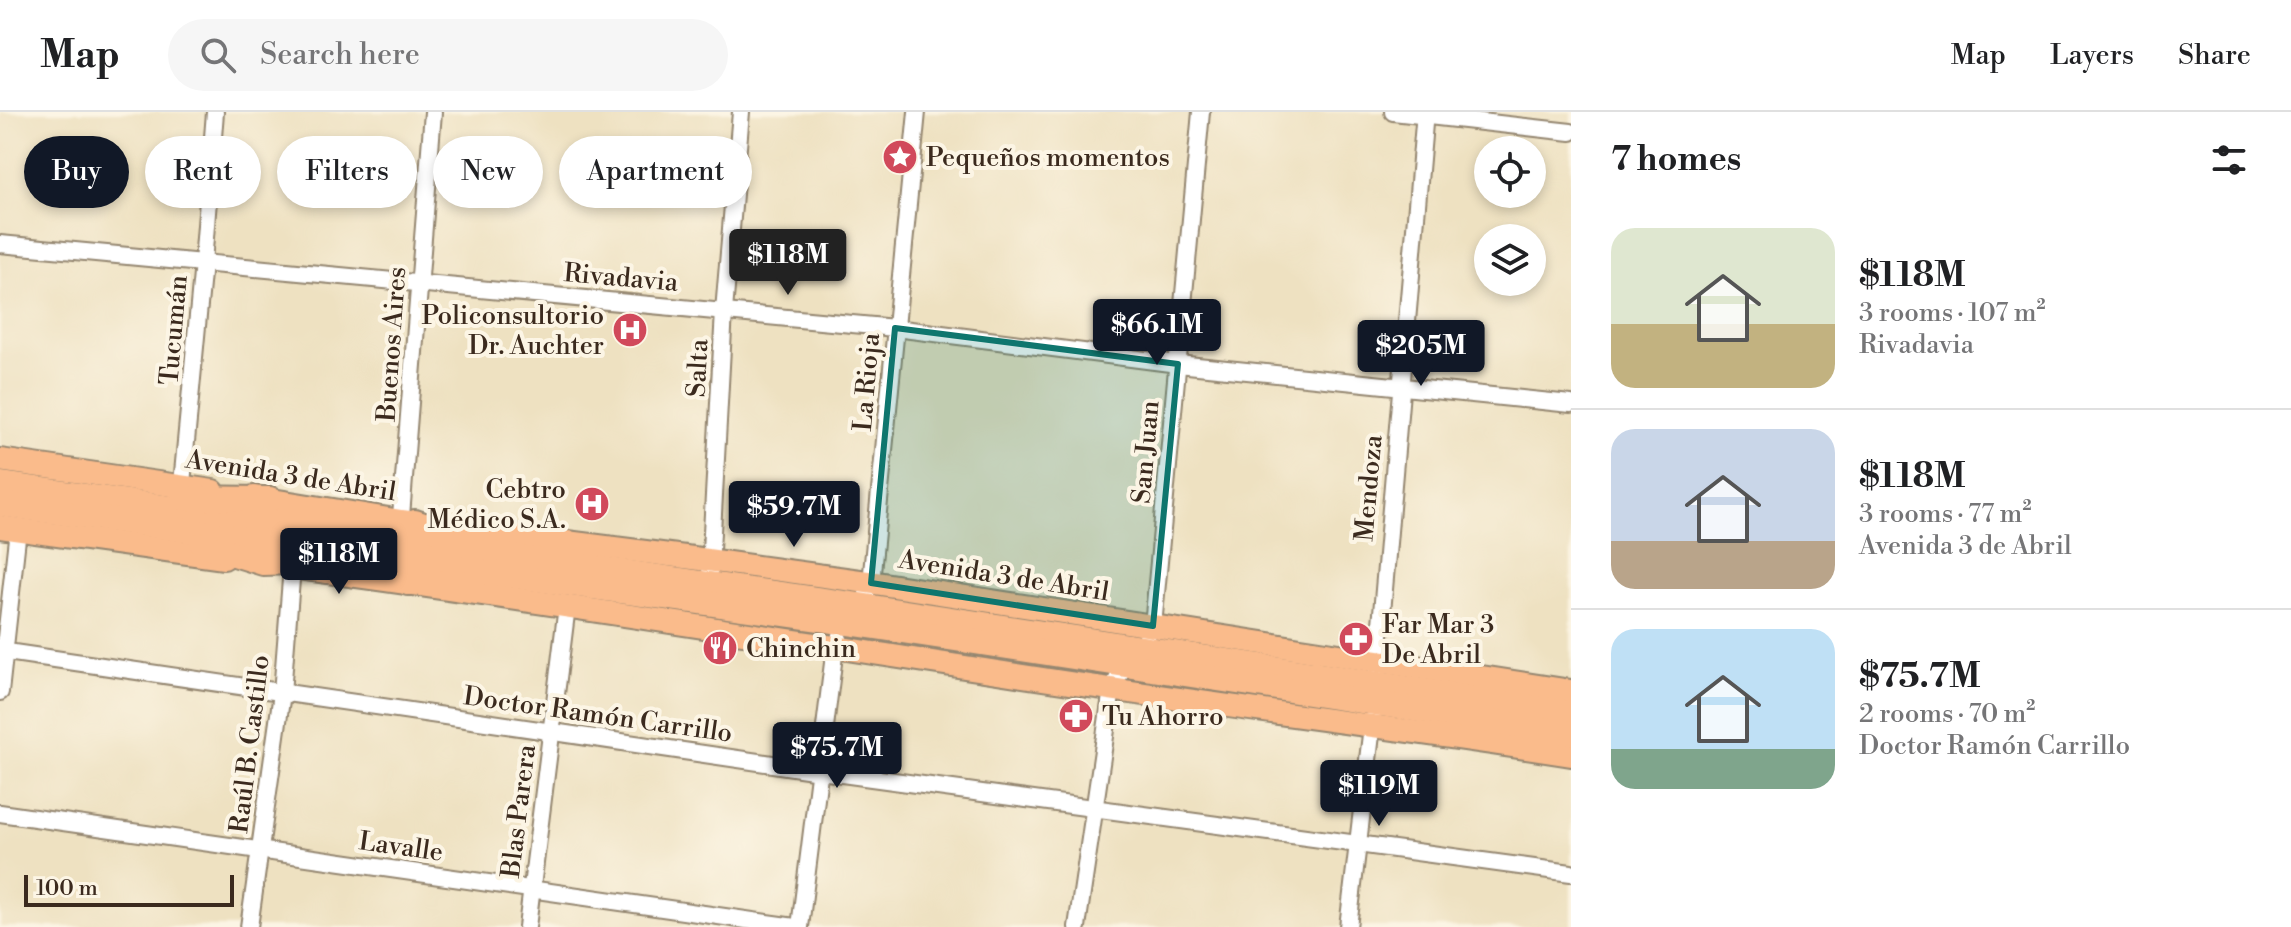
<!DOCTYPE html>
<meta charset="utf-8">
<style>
:root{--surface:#fff;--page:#f6f6f6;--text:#202124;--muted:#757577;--line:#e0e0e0;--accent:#111827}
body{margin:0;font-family:"Libre Bodoni",serif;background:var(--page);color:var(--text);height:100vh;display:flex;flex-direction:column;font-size:30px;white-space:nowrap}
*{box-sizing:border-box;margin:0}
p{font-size:26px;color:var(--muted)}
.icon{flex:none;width:44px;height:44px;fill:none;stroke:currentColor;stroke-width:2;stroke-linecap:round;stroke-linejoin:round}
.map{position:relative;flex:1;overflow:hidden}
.details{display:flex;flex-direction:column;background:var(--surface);width:720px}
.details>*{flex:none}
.banner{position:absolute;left:24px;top:24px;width:760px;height:72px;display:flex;gap:16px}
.tools{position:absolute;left:1474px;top:24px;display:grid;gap:16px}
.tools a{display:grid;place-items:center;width:72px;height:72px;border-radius:50%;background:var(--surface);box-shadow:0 4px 12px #0003;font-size:40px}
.scale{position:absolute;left:24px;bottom:20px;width:210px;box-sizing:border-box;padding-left:8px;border:4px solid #3b2a1e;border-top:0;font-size:22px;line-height:28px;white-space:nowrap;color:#3b2a1e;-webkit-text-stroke:6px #fcf5e5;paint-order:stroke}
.price{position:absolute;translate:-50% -68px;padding:0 18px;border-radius:8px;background:var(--accent);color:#fff;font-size:26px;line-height:52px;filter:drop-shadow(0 2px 4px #0008)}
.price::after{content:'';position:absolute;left:50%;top:48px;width:24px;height:18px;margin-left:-12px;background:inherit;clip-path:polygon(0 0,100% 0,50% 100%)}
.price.on{background:#222;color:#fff}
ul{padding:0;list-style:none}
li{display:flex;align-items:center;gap:24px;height:200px;padding:0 40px}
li+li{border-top:2px solid var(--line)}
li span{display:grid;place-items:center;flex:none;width:224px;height:160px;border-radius:24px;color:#555}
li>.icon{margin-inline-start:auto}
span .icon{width:96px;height:96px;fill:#fffc;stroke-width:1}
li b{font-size:34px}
h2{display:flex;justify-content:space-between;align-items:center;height:96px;padding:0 40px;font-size:34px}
.chip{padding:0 28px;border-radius:36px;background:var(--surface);box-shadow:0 4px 12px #0003;font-size:28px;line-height:72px}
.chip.on{background:var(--accent);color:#fff}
header{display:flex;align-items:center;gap:48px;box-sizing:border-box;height:112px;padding:0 40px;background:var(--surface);border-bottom:2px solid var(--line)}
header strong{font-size:38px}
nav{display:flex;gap:44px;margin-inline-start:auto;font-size:28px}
.search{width:560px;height:72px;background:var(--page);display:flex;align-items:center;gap:20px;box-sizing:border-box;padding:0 28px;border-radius:44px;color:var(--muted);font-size:30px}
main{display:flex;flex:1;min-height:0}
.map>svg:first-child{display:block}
</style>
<header>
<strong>Map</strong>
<div class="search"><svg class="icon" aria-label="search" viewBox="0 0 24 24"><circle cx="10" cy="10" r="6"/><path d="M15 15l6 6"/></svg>Search here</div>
<nav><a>Map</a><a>Layers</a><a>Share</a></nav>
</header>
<main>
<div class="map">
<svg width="1571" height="815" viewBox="0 0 1571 815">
<rect width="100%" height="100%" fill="#fcf5e5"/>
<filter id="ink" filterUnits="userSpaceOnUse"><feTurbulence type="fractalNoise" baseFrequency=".0125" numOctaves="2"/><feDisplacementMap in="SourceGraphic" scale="16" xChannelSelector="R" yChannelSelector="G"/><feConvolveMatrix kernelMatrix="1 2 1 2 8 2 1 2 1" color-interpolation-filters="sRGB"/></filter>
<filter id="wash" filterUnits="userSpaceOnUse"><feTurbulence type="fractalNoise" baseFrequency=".006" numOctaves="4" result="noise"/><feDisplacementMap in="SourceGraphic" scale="32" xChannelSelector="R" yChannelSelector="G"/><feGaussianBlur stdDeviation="1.8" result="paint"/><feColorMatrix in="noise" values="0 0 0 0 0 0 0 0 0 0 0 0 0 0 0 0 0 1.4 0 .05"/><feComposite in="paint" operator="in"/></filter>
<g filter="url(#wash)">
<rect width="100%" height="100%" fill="#eee1c1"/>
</g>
<g filter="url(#ink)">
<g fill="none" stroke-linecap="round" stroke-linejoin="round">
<defs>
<g id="minor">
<polyline points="1393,0 1571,20"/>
<polyline points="0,132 895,216 1178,252 1571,292"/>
<polyline points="181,382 203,151 215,0"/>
<polyline points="400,417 433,0"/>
<polyline points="710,457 724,199 741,0"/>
<polyline points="867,479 871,471 917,0"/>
<polyline points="1147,522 1153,514 1201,0"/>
<polyline points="0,539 820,659 1571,761"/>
<polyline points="1377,559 1425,0"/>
<polyline points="0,580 18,417"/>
<polyline points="0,701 795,815"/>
<polyline points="249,815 282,581 292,455"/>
<polyline points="527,815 567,494"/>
<polyline points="800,815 835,535 839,527"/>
<polyline points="1077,815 1112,577 1128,547"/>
<polyline points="1348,815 1373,606"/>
</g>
<g id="major">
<polyline points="0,348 213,379"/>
<polyline points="254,385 401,409 693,446 882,472 1571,579"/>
<polyline points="0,415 224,446"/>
<path d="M298,456c271,36 541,81 812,121 154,23 308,42 461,66"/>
</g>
<g id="highway">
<polyline points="0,372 858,493 1571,601"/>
<polyline points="184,386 270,387"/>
<polyline points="0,392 877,515 1571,621"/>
<polyline points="415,410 462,427"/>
<polyline points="202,432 263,451 323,449"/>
<polyline points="408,471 461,470"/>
</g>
</defs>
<use href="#minor" stroke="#948670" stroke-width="20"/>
<use href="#major" stroke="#948670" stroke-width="26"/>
<use href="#highway" stroke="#948670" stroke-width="28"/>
<use href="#minor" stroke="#fff" stroke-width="16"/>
<use href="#major" stroke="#fabb8b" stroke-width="22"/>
<use href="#highway" stroke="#fabb8b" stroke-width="24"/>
</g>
</g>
<path fill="#0f766e" fill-opacity="0.2" stroke="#0f766e" stroke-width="6" stroke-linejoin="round" d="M895,216l283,36 -25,262 -282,-43z"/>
<defs>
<symbol id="sight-disc" viewBox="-11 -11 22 22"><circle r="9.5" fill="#d1495b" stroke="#fcf5e5"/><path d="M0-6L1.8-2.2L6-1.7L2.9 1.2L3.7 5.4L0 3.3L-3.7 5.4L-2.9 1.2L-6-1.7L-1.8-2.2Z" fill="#fff"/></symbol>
<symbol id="hospital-disc" viewBox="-11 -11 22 22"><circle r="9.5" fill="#d1495b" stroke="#fcf5e5"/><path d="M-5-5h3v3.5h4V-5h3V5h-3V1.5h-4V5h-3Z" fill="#fff"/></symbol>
<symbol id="pharmacy-disc" viewBox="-11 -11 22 22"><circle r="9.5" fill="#d1495b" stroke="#fcf5e5"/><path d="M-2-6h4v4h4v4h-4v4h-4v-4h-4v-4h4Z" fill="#fff"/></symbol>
<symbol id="restaurant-disc" viewBox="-11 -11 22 22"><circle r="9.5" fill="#d1495b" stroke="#fcf5e5"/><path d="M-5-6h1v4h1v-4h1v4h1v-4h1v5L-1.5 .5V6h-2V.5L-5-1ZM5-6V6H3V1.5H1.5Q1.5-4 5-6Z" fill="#fff"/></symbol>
</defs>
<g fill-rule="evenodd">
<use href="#sight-disc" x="880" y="25" width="40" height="40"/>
<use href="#hospital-disc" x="610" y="198" width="40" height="40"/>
<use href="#hospital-disc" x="572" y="372" width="40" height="40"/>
<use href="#pharmacy-disc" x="1336" y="507" width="40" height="40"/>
<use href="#restaurant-disc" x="700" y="516" width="40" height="40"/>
<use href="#pharmacy-disc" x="1056" y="584" width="40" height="40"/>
</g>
<g text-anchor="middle" stroke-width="8" stroke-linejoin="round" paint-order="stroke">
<g font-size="26" fill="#3b2a1e" stroke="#fcf5e5" text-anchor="start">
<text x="926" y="54">Pequeños momentos</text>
<text x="604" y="212" text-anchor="end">Policonsultorio<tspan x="604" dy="30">Dr. Auchter</tspan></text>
<text x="566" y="386" text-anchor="end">Cebtro<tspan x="566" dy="30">Médico S.A.</tspan></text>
<text x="1382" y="521">Far Mar 3<tspan x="1382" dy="30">De Abril</tspan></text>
<text x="746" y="545">Chinchin</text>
<text x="1102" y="613">Tu Ahorro</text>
</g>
<g font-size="26" fill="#3b2a1e" stroke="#fcf5e5">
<text transform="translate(621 165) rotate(5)" y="9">Rivadavia</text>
<text transform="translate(173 218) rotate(-85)" y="9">Tucumán</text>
<text transform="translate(391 232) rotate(-86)" y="9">Buenos Aires</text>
<text transform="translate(697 256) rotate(-87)" y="9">Salta</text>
<text transform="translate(866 270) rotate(-85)" y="9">La Rioja</text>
<text transform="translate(1145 340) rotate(-85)" y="9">San Juan</text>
<text transform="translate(291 363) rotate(9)" y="9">Avenida 3 de Abril</text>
<text transform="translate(1368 376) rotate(-85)" y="9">Mendoza</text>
<text transform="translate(1004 463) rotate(9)" y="9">Avenida 3 de Abril</text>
<text transform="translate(598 602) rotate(8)" y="9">Doctor Ramón Carrillo</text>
<text transform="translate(249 632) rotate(-83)" y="9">Raúl B. Castillo</text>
<text transform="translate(518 699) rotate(-83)" y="9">Blas Parera</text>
<text transform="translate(401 734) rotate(8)" y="9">Lavalle</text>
</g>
</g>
</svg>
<div class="tools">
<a><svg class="icon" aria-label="locate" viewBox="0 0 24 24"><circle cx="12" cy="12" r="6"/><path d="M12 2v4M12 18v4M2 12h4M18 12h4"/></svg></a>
<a><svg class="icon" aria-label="layers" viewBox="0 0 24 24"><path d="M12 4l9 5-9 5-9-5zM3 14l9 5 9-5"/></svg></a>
</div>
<div class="scale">100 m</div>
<b class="price on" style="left:788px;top:185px">$118M</b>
<b class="price" style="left:1157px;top:255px">$66.1M</b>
<b class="price" style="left:1421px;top:276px">$205M</b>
<b class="price" style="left:794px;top:437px">$59.7M</b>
<b class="price" style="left:339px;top:484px">$118M</b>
<b class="price" style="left:837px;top:678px">$75.7M</b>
<b class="price" style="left:1379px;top:716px">$119M</b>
<div class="banner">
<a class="chip on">Buy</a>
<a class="chip">Rent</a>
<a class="chip">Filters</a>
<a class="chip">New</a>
<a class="chip">Apartment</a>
</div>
</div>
<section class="details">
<h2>7 homes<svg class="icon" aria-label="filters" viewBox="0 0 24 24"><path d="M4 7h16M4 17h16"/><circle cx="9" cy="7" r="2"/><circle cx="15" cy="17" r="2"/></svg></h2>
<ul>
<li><span style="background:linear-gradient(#dfe7d0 60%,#c2b280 0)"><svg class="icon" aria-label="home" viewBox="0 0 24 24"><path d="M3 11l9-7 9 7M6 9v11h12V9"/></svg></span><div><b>$118M</b><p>3 rooms · 107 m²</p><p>Rivadavia</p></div></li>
<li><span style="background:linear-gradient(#c9d6e8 70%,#b9a48a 0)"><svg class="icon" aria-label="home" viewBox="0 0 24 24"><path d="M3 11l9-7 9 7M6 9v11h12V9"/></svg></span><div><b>$118M</b><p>3 rooms · 77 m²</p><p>Avenida 3 de Abril</p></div></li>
<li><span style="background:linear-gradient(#bfe0f5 75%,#7fa58c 0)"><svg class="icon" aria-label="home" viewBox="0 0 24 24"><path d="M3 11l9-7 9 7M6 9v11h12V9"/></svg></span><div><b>$75.7M</b><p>2 rooms · 70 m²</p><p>Doctor Ramón Carrillo</p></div></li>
</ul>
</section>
</main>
